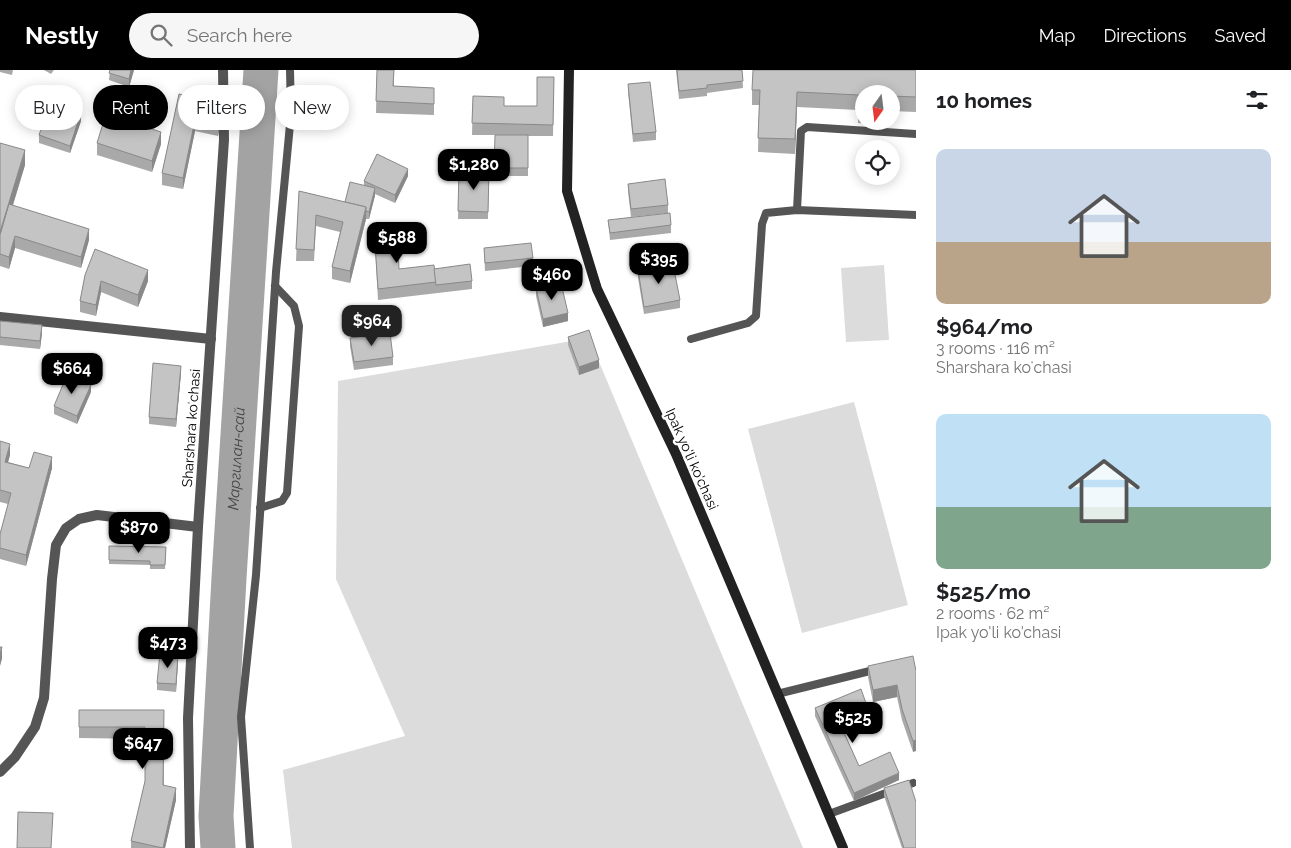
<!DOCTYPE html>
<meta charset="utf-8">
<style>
:root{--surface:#fff;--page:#f6f6f6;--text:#202124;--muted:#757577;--accent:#000}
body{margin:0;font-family:Raleway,sans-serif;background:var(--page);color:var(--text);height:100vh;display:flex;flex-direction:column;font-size:19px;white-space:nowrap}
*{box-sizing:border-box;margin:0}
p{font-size:16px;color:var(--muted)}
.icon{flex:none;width:28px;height:28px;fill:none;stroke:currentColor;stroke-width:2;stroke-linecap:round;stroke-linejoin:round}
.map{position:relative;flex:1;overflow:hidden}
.details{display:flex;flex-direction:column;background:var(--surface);width:375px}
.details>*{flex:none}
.banner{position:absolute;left:15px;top:15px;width:475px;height:45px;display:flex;gap:10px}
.needle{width:32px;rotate:194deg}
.tools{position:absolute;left:855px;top:15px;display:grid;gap:10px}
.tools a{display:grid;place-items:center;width:45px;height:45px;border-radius:50%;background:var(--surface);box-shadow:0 2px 12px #0003;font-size:25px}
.price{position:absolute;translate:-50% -42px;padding:0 11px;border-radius:10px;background:var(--accent);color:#fff;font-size:16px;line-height:32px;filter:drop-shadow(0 1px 2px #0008)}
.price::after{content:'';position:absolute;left:50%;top:30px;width:15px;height:11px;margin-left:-8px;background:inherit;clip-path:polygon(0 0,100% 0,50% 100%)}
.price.selected{background:#222;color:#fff}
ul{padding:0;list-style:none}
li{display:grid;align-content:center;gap:10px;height:265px;padding:0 20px}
li span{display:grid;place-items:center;height:155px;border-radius:10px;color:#555}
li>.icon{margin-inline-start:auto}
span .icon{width:90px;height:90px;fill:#fffc;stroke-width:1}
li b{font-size:21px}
h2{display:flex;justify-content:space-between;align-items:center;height:60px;padding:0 20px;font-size:21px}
.chip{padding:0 18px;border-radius:22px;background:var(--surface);box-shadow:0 2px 12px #0003;font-size:18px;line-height:45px}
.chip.selected{background:var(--accent);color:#fff}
header{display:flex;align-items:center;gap:30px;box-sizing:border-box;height:70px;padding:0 25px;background:var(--accent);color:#fff}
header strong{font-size:24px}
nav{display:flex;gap:28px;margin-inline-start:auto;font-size:18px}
.search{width:350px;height:45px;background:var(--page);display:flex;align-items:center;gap:12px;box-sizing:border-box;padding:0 18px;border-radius:28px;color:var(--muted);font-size:19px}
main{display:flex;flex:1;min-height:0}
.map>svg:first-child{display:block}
</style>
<header>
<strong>Nestly</strong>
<div class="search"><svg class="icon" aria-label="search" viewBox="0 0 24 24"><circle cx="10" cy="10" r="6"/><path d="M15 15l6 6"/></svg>Search here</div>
<nav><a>Map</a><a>Directions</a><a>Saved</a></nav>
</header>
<main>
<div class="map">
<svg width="916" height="778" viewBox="0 0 916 778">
<rect width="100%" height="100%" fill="#fff"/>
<g fill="#dcdcdc">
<polygon points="884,195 889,270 846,272 841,198"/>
<polygon points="589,268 803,778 292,778 283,700 405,666 336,509 338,311"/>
<polygon points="854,332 908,535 802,563 748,359"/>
</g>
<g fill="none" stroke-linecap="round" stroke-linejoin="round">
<path stroke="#a3a3a3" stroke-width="35" id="s1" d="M218,778l-2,-32 13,-238 32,-508"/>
<g stroke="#555" stroke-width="8">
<polyline points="797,140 801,61 807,57 916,64"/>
<polyline points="691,269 748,253 756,246 762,154 766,143 797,140 916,145"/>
<polyline points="260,438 282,431 287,423 299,256 294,236 275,216"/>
<polyline points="777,624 878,599"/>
<polyline points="829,744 913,713"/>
<polyline points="250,778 241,647 256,505 276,202 291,44 290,0"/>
</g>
<g stroke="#555" stroke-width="10">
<polyline points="0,247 211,269"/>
<polyline points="0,702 15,687 35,657 44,628 52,509 56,475 66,458 79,449 97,445 198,457"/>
<polyline points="190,778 188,648 198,457 224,70 223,0"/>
</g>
<polyline stroke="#222" stroke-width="10" points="569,0 567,121 597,219 676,384 843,778"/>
</g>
<g fill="#a9a9a9">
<polygon points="0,0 13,0 12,5 0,2"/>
<polygon points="44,0 54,0 51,4"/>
<polygon points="110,0 134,0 129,17 109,10"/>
<polygon points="377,0 394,0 394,16 434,18 434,45 376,43"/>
<polygon points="676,0 742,0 743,18 707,23 707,26 679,29"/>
<polygon points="916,0 916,42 891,41 891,24 864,24 864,51 878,51 878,54 858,53 858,40 797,37 795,84 758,82 759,35 752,35 752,20"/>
<polygon points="554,7 553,66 528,66 528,106 494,106 495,65 472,65 473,26 504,36 537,36"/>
<polygon points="628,14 656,62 656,70 633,72 628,22"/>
<polygon points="179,24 222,45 218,66 195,61 183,119 162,115 162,103"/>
<polygon points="81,51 70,83 39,73 39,65"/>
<polygon points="0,73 25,95 13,135 89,170 81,198 15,178 9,199 0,196"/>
<polygon points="97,73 161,74 152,102 97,85"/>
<polygon points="459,100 489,100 488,149 458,149"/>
<polygon points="408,106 395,133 375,124 369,149 366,149 350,213 332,209 332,197 340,162 316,156 314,191 296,191 299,121 345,132 364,116 364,111"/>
<polygon points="628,114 668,135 668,143 631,147 628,121"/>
<polygon points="608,150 671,155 671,163 610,170"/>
<polygon points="374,159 399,199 434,199 472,211 472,219 378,230"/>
<polygon points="484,178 533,188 533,196 485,201"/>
<polygon points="638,200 680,230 680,238 644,244 638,208"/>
<polygon points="85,205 148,211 138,237 101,222 96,246 80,242 80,231"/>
<polygon points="536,218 568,251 543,257 536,226"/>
<polygon points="0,251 42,263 40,279 0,275"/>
<polygon points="568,267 599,298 579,305 568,275"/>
<polygon points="350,268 393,287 393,295 354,300 350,276"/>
<polygon points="181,303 176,357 149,354 149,347"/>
<polygon points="91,322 77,354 54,344 54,336"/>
<polygon points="0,371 10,385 8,392 29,398 52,398 26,496 0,489 0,464 8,434 0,432"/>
<polygon points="109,476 166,477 165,499 150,499 150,495 109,494"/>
<polygon points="178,592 176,622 157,620 157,613"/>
<polygon points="868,596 916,601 913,682 902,650 897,627 873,632 868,607"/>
<polygon points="815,638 867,644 840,654 859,696 899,710 854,731 815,646"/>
<polygon points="79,640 164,640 164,715 176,730 165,778 131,778 131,771 145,711 145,669 79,668"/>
<polygon points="884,718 916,778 902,778 884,726"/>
</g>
<g fill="#898989">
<polygon points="131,0 134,0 129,17 129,9"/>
<polygon points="797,22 797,37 795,84 795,69"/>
<polygon points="222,33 222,45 218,66 218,55"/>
<polygon points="81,43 81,51 70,83 70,76"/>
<polygon points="195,50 195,61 183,119 183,108"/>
<polygon points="161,62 161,74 152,102 152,91"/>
<polygon points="25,80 25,95 0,177 0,162"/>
<polygon points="408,99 408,106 395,133 395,125"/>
<polygon points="375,118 375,126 369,149 369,142"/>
<polygon points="366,137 366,149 350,213 350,201"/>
<polygon points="89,159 89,170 81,198 81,187"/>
<polygon points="15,166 15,178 9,199 9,187"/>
<polygon points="148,200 148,211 138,237 138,225"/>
<polygon points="101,211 101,222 96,246 96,235"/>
<polygon points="568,243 568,251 543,257 543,249"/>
<polygon points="42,255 42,263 40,279 40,271"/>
<polygon points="599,290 599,298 579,305 579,297"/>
<polygon points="181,296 181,303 176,357 176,349"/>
<polygon points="91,315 91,322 77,354 77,346"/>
<polygon points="10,374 10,385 5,403 5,392"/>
<polygon points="52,387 52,398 26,496 26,485"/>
<polygon points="2,577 2,589 0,596 0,585"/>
<polygon points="178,584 178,592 176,622 176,614"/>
<polygon points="897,615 897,627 873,632 873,620"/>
<polygon points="867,636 867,644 837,655 837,647"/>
<polygon points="916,670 916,681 913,682 913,671"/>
<polygon points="899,703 899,710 854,731 854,723"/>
<polygon points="176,718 176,730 165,778 163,778"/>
</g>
<g fill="#c4c4c4" stroke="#898989">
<polygon points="110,0 131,0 129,9 109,3"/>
<polygon points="377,0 394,0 393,16 434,18 434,34 376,31"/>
<polygon points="677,0 742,0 743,11 707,15 707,18 679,21"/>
<polygon points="753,0 916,0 916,27 891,26 891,24 864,24 864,39 858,39 859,25 797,22 795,69 758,68 760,20 752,20"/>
<polygon points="537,7 554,7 553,55 472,53 473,26 504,27 504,36 537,36"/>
<polygon points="650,12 656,62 633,64 628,14"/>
<polygon points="179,24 222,33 218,55 195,50 183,108 162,103"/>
<polygon points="51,32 81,43 70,76 39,65"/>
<polygon points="106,44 161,62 152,91 97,73"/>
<polygon points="495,65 528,65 528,98 494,98"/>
<polygon points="0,73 25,80 0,162"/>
<polygon points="377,84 408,99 395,125 364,111"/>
<polygon points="459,100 489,100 488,142 458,141"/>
<polygon points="665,109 668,135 631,139 628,114"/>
<polygon points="350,112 375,118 369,142 366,141 366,137 345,132"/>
<polygon points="299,121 366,137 350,201 332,197 343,152 316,145 314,180 296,179"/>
<polygon points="9,134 89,159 81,187 15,166 9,187 0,184 0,165"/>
<polygon points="670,143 671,155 610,163 608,150"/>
<polygon points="374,159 397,161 399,199 434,195 436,212 378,219"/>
<polygon points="531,173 533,188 485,193 484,178"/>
<polygon points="95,179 148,200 138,225 101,211 96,235 80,231 85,205"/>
<polygon points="470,194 472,211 436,215 434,199"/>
<polygon points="673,194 680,230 644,237 638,200"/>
<polygon points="561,213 568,243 543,249 536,218"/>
<polygon points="0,251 42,255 40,271 0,267"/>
<polygon points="589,260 599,290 579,297 568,267"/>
<polygon points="390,263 393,287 354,292 350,268"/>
<polygon points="153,293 181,296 176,349 149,347"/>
<polygon points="67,305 91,315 77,346 54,336"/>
<polygon points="0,371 10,374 5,392 29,398 34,382 52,387 26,485 0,478 0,464 11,423 0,420"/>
<polygon points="109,476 166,477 165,495 150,495 150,491 109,490"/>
<polygon points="0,577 2,577 0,585"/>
<polygon points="160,583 178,584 176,614 157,613"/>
<polygon points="913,586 916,601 916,670 913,671 902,639 897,615 873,620 868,596"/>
<polygon points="861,619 867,636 837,647 859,696 890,682 899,703 854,723 815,638"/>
<polygon points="79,640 164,640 163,715 176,718 163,778 131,771 145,711 145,657 79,657"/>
<polygon points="909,710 916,732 916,778 904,778 884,718"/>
<polygon points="18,742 53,743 51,778 17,778"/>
</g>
<g text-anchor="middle" stroke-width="5" stroke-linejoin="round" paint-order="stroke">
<g font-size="14" fill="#000" stroke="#fff">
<text transform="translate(191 358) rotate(-86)" y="5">Sharshara koʻchasi</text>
<text transform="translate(692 389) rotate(66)" y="5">Ipak yo'li ko'chasi</text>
</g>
<g font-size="15" font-style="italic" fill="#444" stroke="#fff">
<text dy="5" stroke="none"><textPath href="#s1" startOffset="390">Маргилан-сай</textPath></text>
</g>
</g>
</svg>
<div class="tools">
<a><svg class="needle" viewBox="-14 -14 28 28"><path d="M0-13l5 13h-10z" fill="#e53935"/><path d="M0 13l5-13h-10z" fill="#757577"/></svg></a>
<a><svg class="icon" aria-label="locate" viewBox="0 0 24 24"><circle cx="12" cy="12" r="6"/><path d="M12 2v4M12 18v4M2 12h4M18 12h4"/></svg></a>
</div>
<b class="price" style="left:474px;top:121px">$1,280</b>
<b class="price" style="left:397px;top:194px">$588</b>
<b class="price" style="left:659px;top:215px">$395</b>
<b class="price" style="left:552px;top:231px">$460</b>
<b class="price selected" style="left:372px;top:277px">$964</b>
<b class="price" style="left:72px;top:325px">$664</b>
<b class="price" style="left:139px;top:484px">$870</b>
<b class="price" style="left:168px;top:599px">$473</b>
<b class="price" style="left:853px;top:674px">$525</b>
<b class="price" style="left:143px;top:700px">$647</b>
<div class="banner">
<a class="chip">Buy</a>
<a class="chip selected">Rent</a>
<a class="chip">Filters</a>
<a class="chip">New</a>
</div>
</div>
<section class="details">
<h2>10 homes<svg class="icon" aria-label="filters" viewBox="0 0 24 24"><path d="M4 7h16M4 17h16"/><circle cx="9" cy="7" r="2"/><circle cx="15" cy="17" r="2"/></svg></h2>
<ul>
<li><span style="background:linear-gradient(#c9d6e8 60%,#b9a48a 0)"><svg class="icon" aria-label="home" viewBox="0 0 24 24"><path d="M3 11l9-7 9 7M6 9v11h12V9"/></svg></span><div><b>$964/mo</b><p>3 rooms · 116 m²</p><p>Sharshara koʻchasi</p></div></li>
<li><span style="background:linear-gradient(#bfe0f5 60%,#7fa58c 0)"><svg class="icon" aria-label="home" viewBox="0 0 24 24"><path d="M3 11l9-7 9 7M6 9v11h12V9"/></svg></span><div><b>$525/mo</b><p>2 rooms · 62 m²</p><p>Ipak yo'li ko'chasi</p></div></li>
</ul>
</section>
</main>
